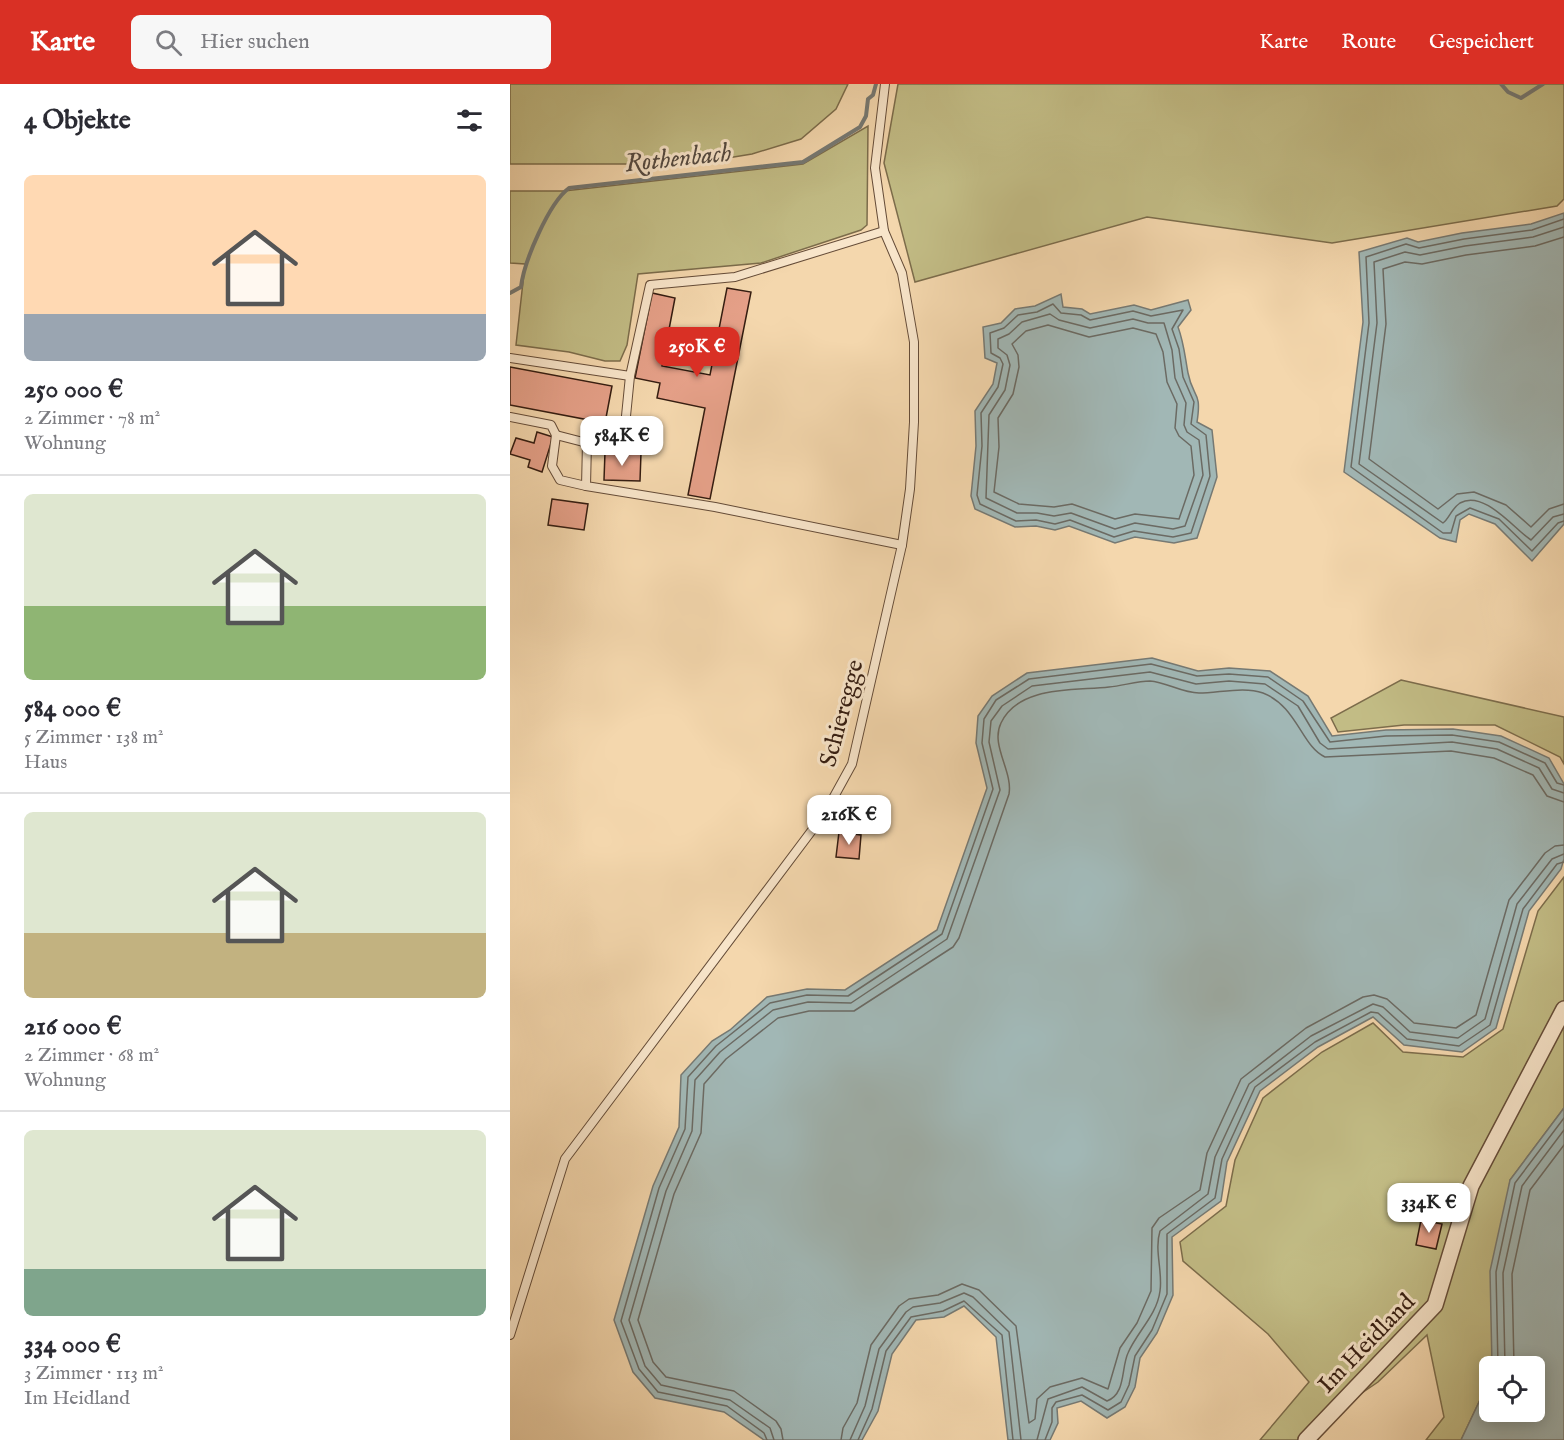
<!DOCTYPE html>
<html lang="de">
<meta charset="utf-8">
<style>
:root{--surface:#fff;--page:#f7f7f7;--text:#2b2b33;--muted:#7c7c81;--line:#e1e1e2;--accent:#d93025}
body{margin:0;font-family:"IM FELL English",serif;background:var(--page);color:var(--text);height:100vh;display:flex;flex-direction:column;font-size:22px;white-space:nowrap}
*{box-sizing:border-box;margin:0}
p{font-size:20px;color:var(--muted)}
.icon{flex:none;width:33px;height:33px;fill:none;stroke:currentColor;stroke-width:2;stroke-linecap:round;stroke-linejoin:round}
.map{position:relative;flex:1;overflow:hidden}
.sheet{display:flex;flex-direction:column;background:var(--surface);width:510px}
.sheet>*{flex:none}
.buttons{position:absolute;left:969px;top:1272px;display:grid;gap:12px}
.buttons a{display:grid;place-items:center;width:66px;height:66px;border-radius:9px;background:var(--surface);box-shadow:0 3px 15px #0003;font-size:30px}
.price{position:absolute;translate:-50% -51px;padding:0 14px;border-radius:12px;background:#fff;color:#222;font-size:20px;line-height:39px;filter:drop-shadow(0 2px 3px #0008)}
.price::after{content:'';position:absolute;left:50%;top:36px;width:18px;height:14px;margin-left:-9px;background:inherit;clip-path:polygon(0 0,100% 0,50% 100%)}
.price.selected{background:var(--accent);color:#fff}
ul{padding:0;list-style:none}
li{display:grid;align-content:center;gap:12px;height:318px;padding:0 24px}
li+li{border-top:2px solid var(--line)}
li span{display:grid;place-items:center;height:186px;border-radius:9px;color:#555}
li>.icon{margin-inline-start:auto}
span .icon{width:108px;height:108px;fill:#fffc;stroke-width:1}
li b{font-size:26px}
h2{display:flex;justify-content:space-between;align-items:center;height:72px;padding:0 24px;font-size:26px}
header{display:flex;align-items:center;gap:36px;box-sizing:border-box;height:84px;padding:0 30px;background:var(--accent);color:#fff}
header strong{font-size:28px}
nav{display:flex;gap:33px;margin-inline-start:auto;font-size:21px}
.search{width:420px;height:54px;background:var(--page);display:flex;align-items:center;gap:15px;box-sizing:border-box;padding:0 21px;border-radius:9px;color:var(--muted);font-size:22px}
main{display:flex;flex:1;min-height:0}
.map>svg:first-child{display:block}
</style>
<header>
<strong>Karte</strong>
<div class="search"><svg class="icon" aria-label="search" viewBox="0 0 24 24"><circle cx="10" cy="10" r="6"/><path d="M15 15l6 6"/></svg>Hier suchen</div>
<nav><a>Karte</a><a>Route</a><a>Gespeichert</a></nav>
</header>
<main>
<section class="sheet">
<h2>4 Objekte<svg class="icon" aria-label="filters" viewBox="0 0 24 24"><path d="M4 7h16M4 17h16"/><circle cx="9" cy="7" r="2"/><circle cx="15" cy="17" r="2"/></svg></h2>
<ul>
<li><span style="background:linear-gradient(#ffd9b3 75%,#9aa5b1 0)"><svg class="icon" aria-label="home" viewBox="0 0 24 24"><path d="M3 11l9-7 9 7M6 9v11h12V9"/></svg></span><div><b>250 000 €</b><p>2 Zimmer · 78 m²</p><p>Wohnung</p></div></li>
<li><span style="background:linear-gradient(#dfe7d0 60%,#8fb573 0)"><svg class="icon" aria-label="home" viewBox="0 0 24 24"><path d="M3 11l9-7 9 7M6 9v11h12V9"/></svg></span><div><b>584 000 €</b><p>5 Zimmer · 138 m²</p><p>Haus</p></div></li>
<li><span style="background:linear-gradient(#dfe7d0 65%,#c2b280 0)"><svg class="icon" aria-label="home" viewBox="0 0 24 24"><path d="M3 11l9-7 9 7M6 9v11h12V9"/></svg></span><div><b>216 000 €</b><p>2 Zimmer · 68 m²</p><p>Wohnung</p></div></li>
<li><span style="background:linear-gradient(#dfe7d0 75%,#7fa58c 0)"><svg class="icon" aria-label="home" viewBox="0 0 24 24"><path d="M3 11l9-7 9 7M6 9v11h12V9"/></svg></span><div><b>334 000 €</b><p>3 Zimmer · 113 m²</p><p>Im Heidland</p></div></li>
</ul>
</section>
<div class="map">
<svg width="1054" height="1356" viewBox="0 0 1054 1356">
<rect width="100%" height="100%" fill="#f4d7ad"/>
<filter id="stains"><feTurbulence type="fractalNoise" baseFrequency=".00333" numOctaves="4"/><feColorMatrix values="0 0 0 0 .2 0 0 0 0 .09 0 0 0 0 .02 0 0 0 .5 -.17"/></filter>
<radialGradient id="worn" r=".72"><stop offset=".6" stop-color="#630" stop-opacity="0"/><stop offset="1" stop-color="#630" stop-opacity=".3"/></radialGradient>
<g fill="#c2bc85" stroke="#7c6c4b" stroke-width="1.5">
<polygon points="0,0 338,0 326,25 291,55 242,70 181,80 0,80"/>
<polygon points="388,0 1054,0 1054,115 1047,122 822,159 637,133 405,198 374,79"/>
<polygon points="358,42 357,141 351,146 251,179 128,190 117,261 110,277 95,277 59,268 6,261 15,180 0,179 0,107 54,107 293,80"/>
<polygon points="891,596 1054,633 1054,680 1050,673 985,641 894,641 828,648 821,634"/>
<polygon points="1054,793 1054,1024 1000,1096 979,1297 951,1356 916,1356 934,1333 917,1251 868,1298 824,1328 801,1356 750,1356 799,1298 758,1250 673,1177 670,1158 716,1122 725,1076 753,1014 812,968 863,939 893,968 953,973 993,945 1028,827"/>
</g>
<g fill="#a1b7b5" stroke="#767973" stroke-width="1.5">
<polygon points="1054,129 1054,440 1022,477 985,440 959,430 950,436 946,458 930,454 834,388 853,238 849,168 897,154 908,158 952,149 1021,140"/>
<path d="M551,210l2,13 19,2 8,5 44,-9 17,5 37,-10 3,10 -13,17c6,16 7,30 10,46 5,26 14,17 9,49l15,8 5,47 -20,61 -23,5 -39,-6 -20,6 -46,-17 -14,4 -19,-4 -21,1 -40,-18 -4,-13 5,-50 -1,-35 18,-27 4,-21 -12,-5 -2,-31 18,-4 14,-14 20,-3z"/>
<polygon points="642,574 688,587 719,584 760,587 798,612 822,652 876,646 943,645 991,652 1039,674 1054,700 1054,775 1051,785 1019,827 986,944 952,968 894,961 863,933 808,963 750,1007 717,1078 711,1117 662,1153 663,1211 647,1249 630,1274 625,1303 615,1323 597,1334 571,1317 547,1324 548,1339 540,1356 498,1356 486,1253 454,1222 434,1233 406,1236 382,1270 368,1327 352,1356 254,1356 214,1328 145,1314 123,1288 104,1236 143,1102 169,1043 171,991 202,957 220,946 257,913 297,905 335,906 427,846 477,704 466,659 468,632 482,612 517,589"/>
<polygon points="1054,1024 1054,1356 951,1356 979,1297 980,1328 1024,1328 1024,1282 982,1282 980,1187 1000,1096"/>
</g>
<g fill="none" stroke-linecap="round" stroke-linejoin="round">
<g stroke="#6b6a63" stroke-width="1.5">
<polyline points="1054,135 1022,146 954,155 909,164 896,160 856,173 859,239 841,383 933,449 941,449 946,432 960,424 989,435 1022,467 1048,439 1054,437"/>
<path d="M1054,143l-31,10 -68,9 -45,9 -15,-3 -31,10 3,61 -18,141 84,59c6,-4 8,-14 17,-20 24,-14 55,27 71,37l22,-23 11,-3"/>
<polyline points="1054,153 1025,162 956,171 912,180 895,178 873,185 876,240 859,375 928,425 947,410 964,408 996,421 1021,443 1039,425 1054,420"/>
<polygon points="543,220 551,229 571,231 580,236 623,227 641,232 673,226 662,245 669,265 673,293 684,318 681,340 696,351 700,392 681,449 663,453 624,447 604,453 560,436 545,440 526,436 506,437 470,420 467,411 472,362 471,329 488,303 493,280 490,274 481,269 480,249 494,244 508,231 527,228"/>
<polygon points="540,230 549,236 580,244 623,235 638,239 654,239 662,266 665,294 676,319 674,341 677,348 689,356 693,391 675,442 663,445 625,439 605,445 561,429 544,432 527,429 507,429 476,414 479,331 495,306 500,281 497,271 488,264 488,255 499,250 512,238"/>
<polygon points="538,241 579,253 623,244 646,250 653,268 657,298 667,320 665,344 669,352 681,362 684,391 669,435 625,430 605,435 562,420 544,423 509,420 484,408 489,363 488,334 503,310 509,283 508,271 502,260 516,247"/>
<polyline points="988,1282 986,1188 1005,1099 1054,1034"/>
<polyline points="995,1282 993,1189 1012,1102 1054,1046"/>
<polyline points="1004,1282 1002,1190 1020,1106 1054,1061"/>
<polyline points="257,1356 254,1349 217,1322 148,1308 129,1285 111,1237 149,1104 175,1045 178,993 206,962 260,919 297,911 338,912 432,850 483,705 472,659 474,635 486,616 519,595 641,580 687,592 719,590 758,593 793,617 820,658 876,652 942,651 989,658 1035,679 1047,699 1054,701"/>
<polyline points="264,1356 260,1344 220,1316 151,1301 135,1282 119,1236 156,1107 182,1047 185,996 210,968 263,926 298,918 341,919 437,855 490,706 479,658 481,637 492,622 522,602 640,588 686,600 719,597 755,600 788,622 810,659 818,665 942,658 987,665 1029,684 1042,705 1054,709"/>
<path d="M273,1356l-2,-11 -5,-8 -42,-30 -68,-14 -13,-15 -15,-42 36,-126 27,-61 3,-49 22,-25 52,-41 31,-7h45l99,-64 6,-9 50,-144c4,-23 -19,-49 -8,-71 18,-38 74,-32 108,-36 13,-1 28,-6 41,-6 16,1 32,12 49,12 20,0 45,-7 64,0 34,13 39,54 62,64l126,-6 43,7 39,17 14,21 17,6"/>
<polyline points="331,1356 333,1344 347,1319 361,1261 389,1222 399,1215 428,1211 452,1200 469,1206 506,1242 519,1339 525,1335 527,1315 540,1303 572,1294 598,1305 610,1264 627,1239 641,1207 642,1144 649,1134 690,1106 697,1069 731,995 796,944 853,913 864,911 877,915 904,939 946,944 966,931 999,816 1035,769 1045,762 1054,761"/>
<polyline points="340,1356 355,1322 369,1265 396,1228 403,1223 430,1219 454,1209 463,1213 499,1248 511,1356"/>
<polyline points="348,1356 362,1325 376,1267 401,1233 433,1227 454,1217 492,1251 503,1356"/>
<path d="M527,1356l11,-41 34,-12 25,14c19,-7 14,-33 21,-48 9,-21 29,-38 32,-62 3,-19 -6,-41 0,-60l48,-37 7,-37 34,-73 62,-48 62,-32 10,3 27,25 48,6 27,-19 32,-115 35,-45 12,-5"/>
<polyline points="535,1356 542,1338 542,1324 546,1318 572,1311 598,1326 611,1318 619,1301 625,1272 642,1246 657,1210 657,1150 705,1114 712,1075 745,1003 805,958 861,928 868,929 897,955 949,962 980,941 1013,825 1047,780 1054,778"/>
</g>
<g stroke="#767973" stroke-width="4">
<polyline points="991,0 998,8 1011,14 1033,0"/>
<path d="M0,209l11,-6c3,-26 28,-84 48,-99l234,-26 57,-35 6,-11 2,-17 5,-4 3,-11"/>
</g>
</g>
<g fill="#e5a088" stroke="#351d11" stroke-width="1.5">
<polygon points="217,204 241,208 200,415 178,411 195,324 147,314 150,299 125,294 142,209 165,214 152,282 200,291"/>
<polygon points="0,283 102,302 95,339 0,321"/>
<polygon points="27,348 43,353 32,388 18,383 20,376 0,370 6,354 24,359"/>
<polygon points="95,368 131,369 130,397 94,396"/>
<polygon points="42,415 78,420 74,446 38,441"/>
<polygon points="329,748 351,751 349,775 326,773"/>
<polygon points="911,1136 932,1140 926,1165 906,1161"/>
</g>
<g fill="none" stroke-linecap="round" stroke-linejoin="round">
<defs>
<g id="lane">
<polyline points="0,274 120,292"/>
<polyline points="0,333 41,341 46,351 42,382 50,396 76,402"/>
<polyline points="46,351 77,359 115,342 120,292 140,201 225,193 374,147"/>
<polyline points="77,359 76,402 205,423 392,461"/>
<polyline points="0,1251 55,1075 315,729 342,680 392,461 400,405 404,338 404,258 392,189 374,147 365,84 375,0"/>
</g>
<polyline id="street" points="796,1356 925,1221 961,1102 1054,925"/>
</defs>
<use href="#lane" stroke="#654c38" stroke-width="10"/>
<use href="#street" stroke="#654c38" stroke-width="18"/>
<use href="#lane" stroke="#f8e5ca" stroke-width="8"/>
<use href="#street" stroke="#f8e5ca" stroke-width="15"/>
</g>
<g text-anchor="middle" stroke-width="6" stroke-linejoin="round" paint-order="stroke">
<g font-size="24" fill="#351d11" stroke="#f8e5ca">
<text transform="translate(331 629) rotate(-75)" y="8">Schieregge</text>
<text transform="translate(856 1259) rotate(-46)" y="8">Im Heidland</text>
</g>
<g font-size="26" font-style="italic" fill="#554b42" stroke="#f8e5ca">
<text transform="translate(168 73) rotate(-6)" y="9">Rothenbach</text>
</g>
</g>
<rect width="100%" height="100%" filter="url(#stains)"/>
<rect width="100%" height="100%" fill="url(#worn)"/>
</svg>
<div class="buttons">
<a><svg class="icon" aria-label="locate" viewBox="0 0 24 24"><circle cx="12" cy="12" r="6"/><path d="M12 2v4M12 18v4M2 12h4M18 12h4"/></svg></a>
</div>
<b class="price selected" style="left:187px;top:294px">250K €</b>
<b class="price" style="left:112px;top:383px">584K €</b>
<b class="price" style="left:339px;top:762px">216K €</b>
<b class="price" style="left:919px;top:1150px">334K €</b>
</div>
</main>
